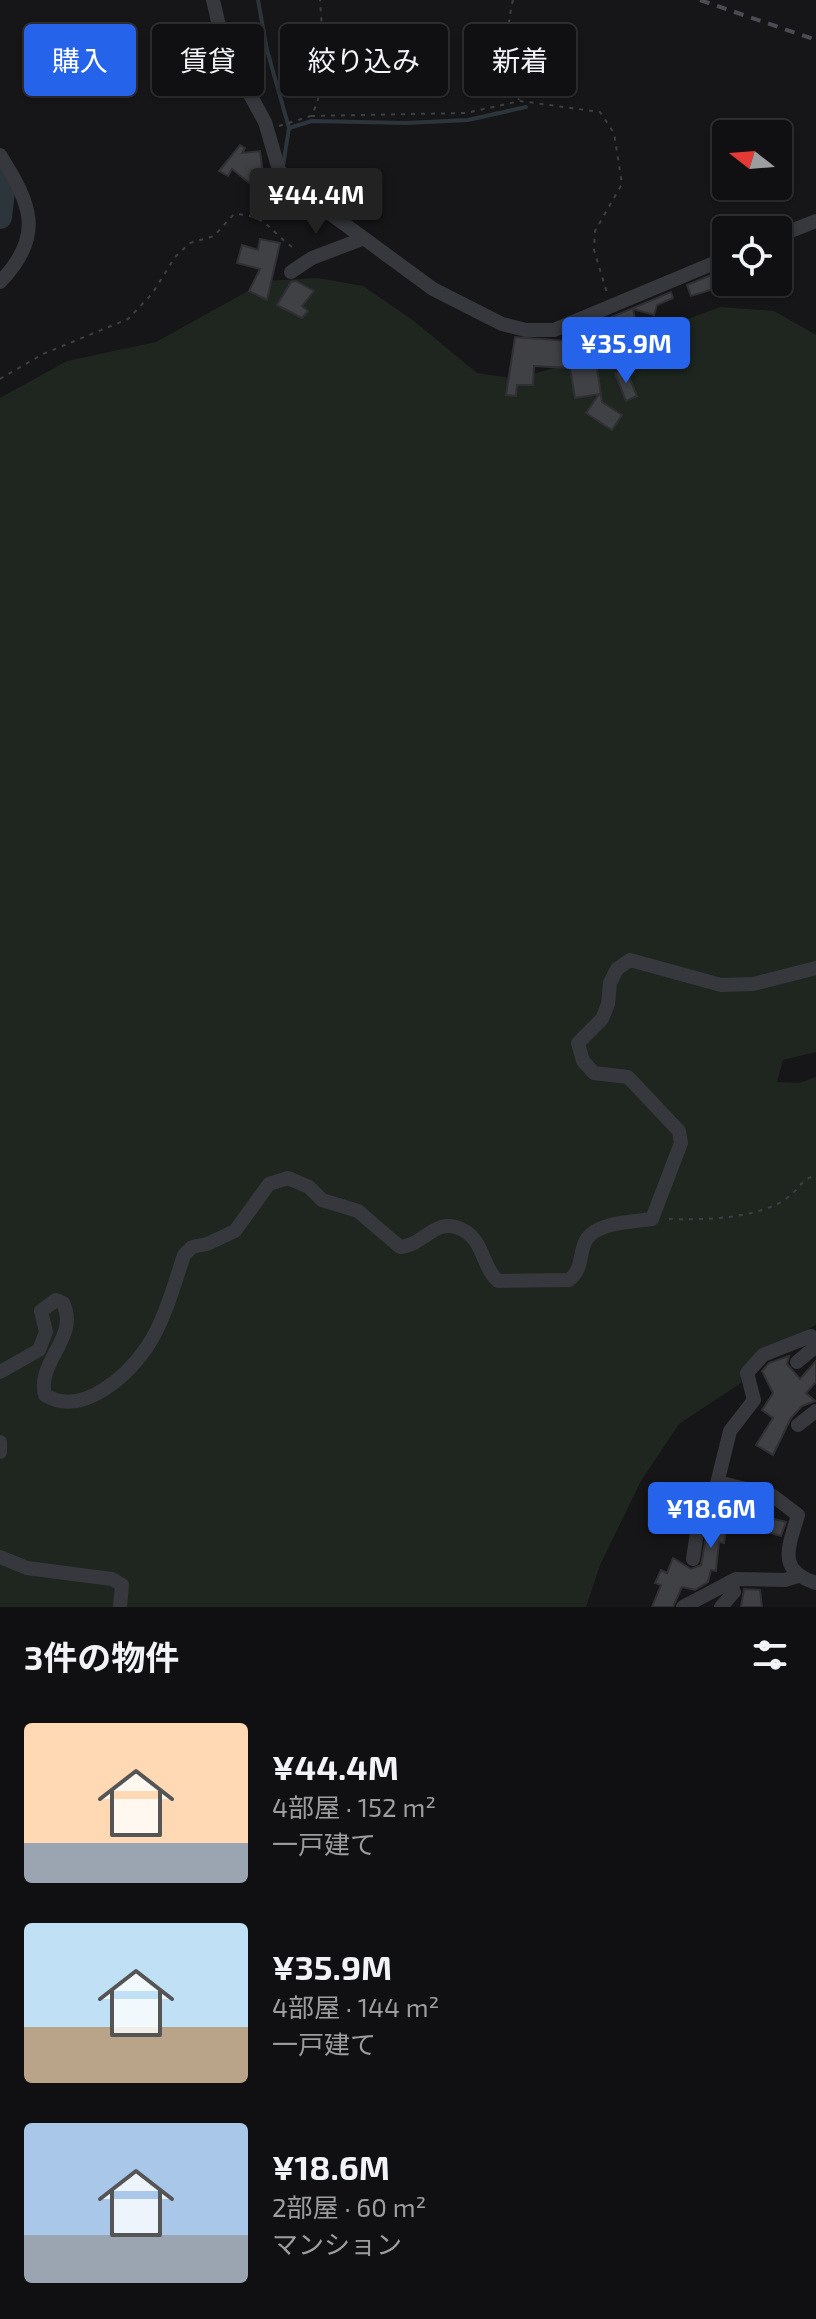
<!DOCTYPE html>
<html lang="ja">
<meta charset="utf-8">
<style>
:root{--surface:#101012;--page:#1e1e20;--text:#f1f3f6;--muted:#9c9d9f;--line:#303032;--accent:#2563eb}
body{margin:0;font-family:"Exo 2","Noto Sans JP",sans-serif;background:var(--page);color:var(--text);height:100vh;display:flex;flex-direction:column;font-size:30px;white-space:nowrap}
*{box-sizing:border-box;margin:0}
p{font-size:26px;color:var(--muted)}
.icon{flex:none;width:44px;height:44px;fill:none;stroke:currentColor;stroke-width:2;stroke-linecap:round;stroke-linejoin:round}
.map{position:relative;height:1607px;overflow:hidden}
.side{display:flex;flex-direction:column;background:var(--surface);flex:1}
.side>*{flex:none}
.top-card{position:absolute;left:24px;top:24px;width:768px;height:72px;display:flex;gap:16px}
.needle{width:52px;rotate:287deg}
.controls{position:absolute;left:712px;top:120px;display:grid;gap:16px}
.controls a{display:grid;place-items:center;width:80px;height:80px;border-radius:8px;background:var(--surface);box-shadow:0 2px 6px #0004,0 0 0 2px var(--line);font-size:40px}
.price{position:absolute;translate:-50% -68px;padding:0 18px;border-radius:8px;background:var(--accent);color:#fff;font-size:26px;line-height:52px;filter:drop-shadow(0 2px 4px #0008)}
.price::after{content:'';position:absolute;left:50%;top:48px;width:24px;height:18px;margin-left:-12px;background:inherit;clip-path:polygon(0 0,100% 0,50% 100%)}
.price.selected{background:#222;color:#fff}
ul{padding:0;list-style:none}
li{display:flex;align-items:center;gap:24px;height:200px;padding:0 24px}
li span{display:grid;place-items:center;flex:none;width:224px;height:160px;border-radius:8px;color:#555}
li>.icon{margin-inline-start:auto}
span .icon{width:96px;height:96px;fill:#fffc;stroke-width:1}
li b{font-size:34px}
h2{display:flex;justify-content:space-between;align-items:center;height:96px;padding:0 24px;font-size:34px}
.pill{padding:0 28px;border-radius:8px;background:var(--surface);box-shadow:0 2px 6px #0004,0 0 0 2px var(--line);font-size:28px;line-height:72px}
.pill.selected{background:var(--accent);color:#fff}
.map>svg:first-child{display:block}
</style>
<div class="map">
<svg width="816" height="1607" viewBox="0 0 816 1607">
<rect width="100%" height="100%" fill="#161618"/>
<polygon fill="#1e261f" points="318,278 363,286 414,321 477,373 516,379 568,364 720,307 774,311 816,335 816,1052 783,1060 777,1082 799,1083 816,1077 816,1325 745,1365 741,1383 679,1424 641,1481 600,1565 586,1607 0,1607 0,398 67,361 156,342 266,281"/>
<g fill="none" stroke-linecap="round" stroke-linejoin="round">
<g stroke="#2c353c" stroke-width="4">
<polyline points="258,0 267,50 289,128 283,166"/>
<polyline points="289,128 312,121 406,123 468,120 526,107"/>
</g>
<polyline stroke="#2c353c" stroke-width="24" points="0,177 4,183 0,217"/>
</g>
<g fill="#404145" stroke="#303034" stroke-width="2">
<polygon points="240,145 245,148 242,153 260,151 263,173 253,186 232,169 228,176 219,171"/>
<polygon points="260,239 280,243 267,300 249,291 260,269 237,263 242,245 258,250"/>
<polygon points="726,269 726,285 691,296 687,285"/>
<polygon points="296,281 314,291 302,306 308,311 302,318 277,305 291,282"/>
<polygon points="671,292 673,298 657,305 654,315 633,309 637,328 625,333 620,324 598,332 595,324"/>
<polygon points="584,335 597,368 602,402 622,415 612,430 586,413 599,394 575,398 570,368 534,366 533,385 517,385 516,396 506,395 515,337 567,341 567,336"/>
<polygon points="626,369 637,396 626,401 615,373"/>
<polygon points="789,1356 787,1364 800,1379 816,1361 816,1382 806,1393 815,1401 802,1406 791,1418 773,1455 756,1445 773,1418 762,1410 773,1393 762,1371 769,1363"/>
<polygon points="725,1494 758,1503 755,1514 786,1522 781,1536 760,1530 762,1526 728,1519 724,1543 719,1542 716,1571 711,1570 708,1582 695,1590 682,1587 673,1607 652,1607 661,1585 655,1583 661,1570 667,1573 673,1558 691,1569 701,1565 708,1526 718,1519"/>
<polygon points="744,1589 760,1590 762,1607 741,1607"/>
</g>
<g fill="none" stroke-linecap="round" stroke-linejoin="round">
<g stroke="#3d3f44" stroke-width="2" stroke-dasharray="4 6" stroke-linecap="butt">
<path d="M513,0c-8,33 -7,68 6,100"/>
<polyline points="311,116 466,113 520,101 600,112 614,133 622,184 595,231 594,250 607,293"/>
<path d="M279,126l32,-10c18,-31 11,-81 9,-116"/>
<path d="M0,379l43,-25 85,-35 24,-25 23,-37 15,-14 24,-7 20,-22c36,1 36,20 63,36"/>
<path d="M669,1219c35,1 89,0 118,-21 12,-8 13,-18 29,-23"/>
</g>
<g stroke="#37383d" stroke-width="14">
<polyline points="213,0 224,47 265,122 279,170 294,187 433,289 502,324 526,330 554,330 726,258"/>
<path d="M0,155c31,49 45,81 0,127"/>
<polyline points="778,236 816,221"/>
<polyline points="291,272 312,258 362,239"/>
<polyline points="797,1362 816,1346"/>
<path d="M0,1372l39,-22 7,-18 -5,-21 15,-11 7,3c17,34 -27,59 -18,92 37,23 82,-19 102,-48 18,-27 27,-62 37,-92l8,-8 15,-3 28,-13 34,-47 19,-6 21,9 13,13 36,11 42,36c24,-1 36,-32 63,-17 21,11 19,37 35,51l71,-1c15,-12 9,-25 17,-40 11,-18 47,-18 66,-21l29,-76 -2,-12 -51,-54 -34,-4 -11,-12 -5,-18 24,-24 6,-15 2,-21 7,-14 13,-9 91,25 32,-1 63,-16"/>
<polyline points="798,1425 816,1411"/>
<polyline points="0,1442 0,1452"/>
<path d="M718,1482l55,14 25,19c-9,32 -22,55 18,68"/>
<polyline points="0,1557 27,1568 112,1579 122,1585 120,1607"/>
<polyline points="693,1559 699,1519 700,1514 709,1516 730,1431 754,1400 747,1373 763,1355 811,1336"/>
<polyline points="683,1607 736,1579 785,1580 798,1576"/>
<polyline points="721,1607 734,1592 730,1582"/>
</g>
<polyline stroke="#4a4c52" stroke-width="4" stroke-dasharray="10 8" stroke-linecap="butt" points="700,0 816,40"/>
</g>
</svg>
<div class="controls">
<a><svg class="needle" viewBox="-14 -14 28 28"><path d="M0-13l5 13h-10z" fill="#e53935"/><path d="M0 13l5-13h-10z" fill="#9c9d9f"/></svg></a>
<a><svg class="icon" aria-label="locate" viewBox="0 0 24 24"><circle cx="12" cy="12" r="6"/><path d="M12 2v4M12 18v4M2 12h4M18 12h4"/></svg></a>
</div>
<b class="price selected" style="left:316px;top:236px">¥44.4M</b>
<b class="price" style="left:626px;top:385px">¥35.9M</b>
<b class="price" style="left:711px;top:1550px">¥18.6M</b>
<div class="top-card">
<a class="pill selected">購入</a>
<a class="pill">賃貸</a>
<a class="pill">絞り込み</a>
<a class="pill">新着</a>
</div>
</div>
<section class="side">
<h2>3件の物件<svg class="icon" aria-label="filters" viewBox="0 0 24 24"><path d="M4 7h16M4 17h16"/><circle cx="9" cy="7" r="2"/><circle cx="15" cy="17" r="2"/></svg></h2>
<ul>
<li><span style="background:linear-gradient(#ffd9b3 75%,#9aa5b1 0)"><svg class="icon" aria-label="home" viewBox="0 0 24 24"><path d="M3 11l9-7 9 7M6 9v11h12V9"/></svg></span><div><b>¥44.4M</b><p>4部屋 · 152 m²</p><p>一戸建て</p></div></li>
<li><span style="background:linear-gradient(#bfe0f5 65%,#b9a48a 0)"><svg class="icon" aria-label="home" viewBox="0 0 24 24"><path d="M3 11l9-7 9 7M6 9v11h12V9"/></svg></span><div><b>¥35.9M</b><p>4部屋 · 144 m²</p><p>一戸建て</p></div></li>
<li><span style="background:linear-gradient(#a9c7e8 70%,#9aa5b1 0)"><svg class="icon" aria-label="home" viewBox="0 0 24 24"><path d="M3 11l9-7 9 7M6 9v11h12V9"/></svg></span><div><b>¥18.6M</b><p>2部屋 · 60 m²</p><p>マンション</p></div></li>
</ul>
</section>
